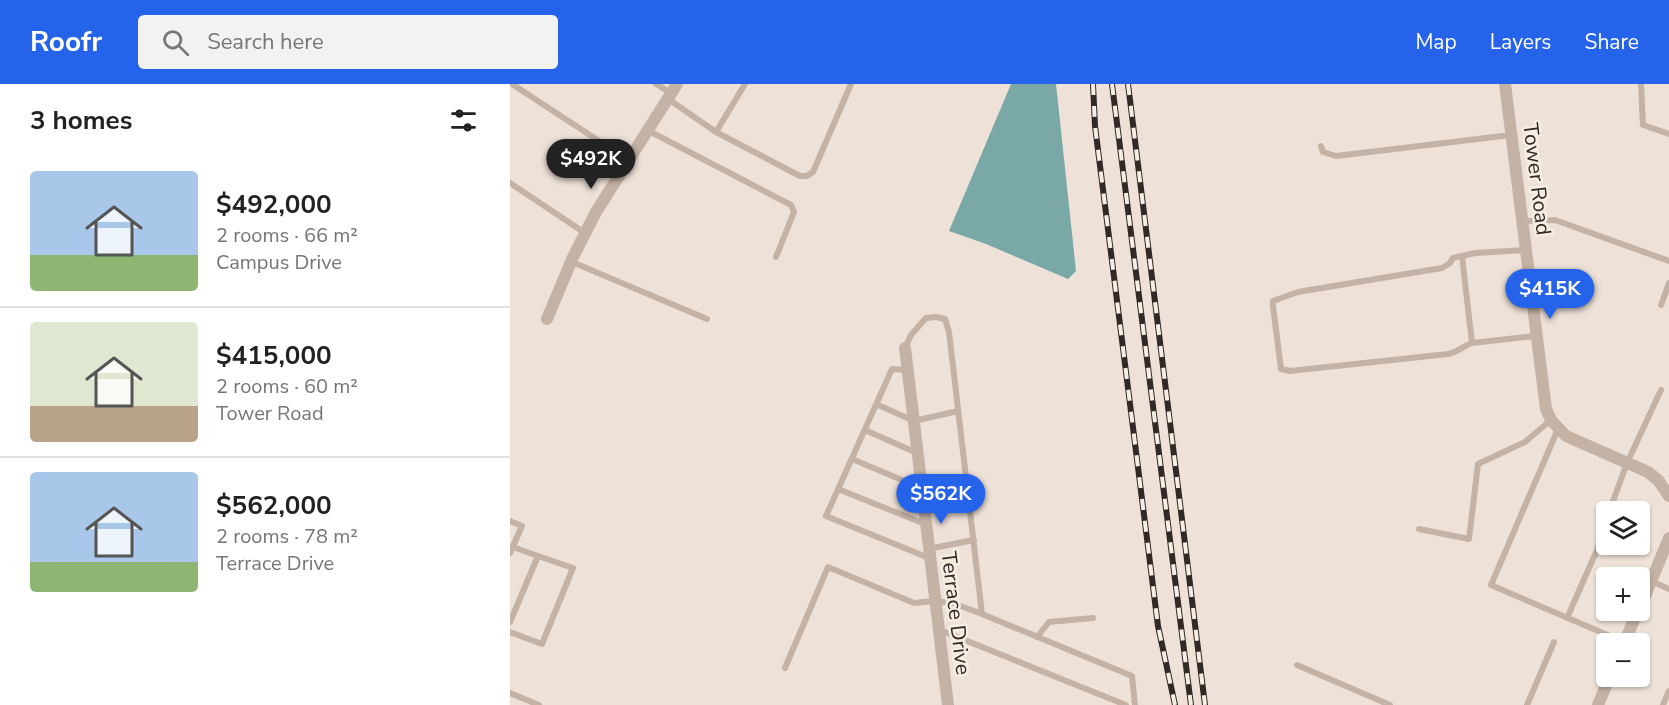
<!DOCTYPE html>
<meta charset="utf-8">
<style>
:root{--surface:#fff;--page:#f2f2f2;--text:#222;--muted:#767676;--line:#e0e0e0;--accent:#2563eb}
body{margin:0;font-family:"Nunito Sans",sans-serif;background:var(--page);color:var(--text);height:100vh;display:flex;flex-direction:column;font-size:22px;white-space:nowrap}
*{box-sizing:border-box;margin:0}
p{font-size:20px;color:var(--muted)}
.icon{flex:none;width:33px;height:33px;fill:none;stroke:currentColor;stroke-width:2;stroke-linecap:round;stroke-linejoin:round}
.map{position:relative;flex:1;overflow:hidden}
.drawer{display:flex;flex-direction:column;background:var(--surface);width:510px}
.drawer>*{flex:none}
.controls{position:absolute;left:1086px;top:417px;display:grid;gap:12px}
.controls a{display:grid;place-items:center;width:54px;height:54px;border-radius:6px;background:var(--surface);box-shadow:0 2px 4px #0004;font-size:30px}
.price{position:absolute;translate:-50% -51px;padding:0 14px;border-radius:21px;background:var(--accent);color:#fff;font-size:20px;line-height:39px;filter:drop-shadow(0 2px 3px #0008)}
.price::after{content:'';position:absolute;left:50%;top:36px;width:18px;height:14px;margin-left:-9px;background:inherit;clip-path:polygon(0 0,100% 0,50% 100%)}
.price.on{background:#222;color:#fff}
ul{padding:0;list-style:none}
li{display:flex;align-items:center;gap:18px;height:150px;padding:0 30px}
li+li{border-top:2px solid var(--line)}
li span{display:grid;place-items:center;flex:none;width:168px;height:120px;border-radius:6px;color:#555}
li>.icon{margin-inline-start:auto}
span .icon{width:72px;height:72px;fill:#fffc;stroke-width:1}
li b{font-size:26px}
h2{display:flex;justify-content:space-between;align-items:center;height:72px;padding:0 30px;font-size:26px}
header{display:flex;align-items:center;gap:36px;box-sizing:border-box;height:84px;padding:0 30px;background:var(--accent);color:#fff}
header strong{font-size:28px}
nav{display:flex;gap:33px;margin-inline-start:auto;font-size:21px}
.search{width:420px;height:54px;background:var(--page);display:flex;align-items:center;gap:15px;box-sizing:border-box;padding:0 21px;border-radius:6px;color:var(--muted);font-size:22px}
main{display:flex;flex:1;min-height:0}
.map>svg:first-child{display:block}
</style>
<header>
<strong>Roofr</strong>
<div class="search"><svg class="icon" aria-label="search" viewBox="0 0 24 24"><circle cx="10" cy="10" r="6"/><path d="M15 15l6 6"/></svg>Search here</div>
<nav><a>Map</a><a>Layers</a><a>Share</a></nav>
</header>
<main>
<section class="drawer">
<h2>3 homes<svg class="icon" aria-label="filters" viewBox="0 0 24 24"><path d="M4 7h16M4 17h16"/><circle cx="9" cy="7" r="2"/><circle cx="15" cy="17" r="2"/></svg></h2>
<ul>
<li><span style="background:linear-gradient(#a9c7e8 70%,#8fb573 0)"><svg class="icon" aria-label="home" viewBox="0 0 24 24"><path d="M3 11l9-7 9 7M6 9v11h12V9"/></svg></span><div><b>$492,000</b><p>2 rooms · 66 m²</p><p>Campus Drive</p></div></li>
<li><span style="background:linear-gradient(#dfe7d0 70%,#b9a48a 0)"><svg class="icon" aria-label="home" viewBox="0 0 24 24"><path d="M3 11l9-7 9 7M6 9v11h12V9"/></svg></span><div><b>$415,000</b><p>2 rooms · 60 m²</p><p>Tower Road</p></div></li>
<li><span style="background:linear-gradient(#a9c7e8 75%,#8fb573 0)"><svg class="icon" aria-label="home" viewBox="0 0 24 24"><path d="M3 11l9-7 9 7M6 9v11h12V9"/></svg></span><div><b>$562,000</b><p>2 rooms · 78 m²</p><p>Terrace Drive</p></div></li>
</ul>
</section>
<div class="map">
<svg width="1159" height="621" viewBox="0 0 1159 621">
<rect width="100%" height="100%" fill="#eee2d8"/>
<polygon fill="#7aa8a7" points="501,0 546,0 566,187 558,195 476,160 439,147"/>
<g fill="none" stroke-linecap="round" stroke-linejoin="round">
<g stroke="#c4b2a5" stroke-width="6">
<polyline points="2,0 118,76"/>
<polyline points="146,0 161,9"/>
<polyline points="1131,0 1133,41 1159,50"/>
<polyline points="158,15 206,48 290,92 297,92 303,88 341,0"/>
<polyline points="137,46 281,121 284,128 266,173"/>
<polyline points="206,48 235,0"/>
<polyline points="811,62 813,68 826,72 1001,51"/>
<polyline points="0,99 75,149"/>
<polyline points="1013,137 1045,136 1159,177"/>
<path d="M1016,166l-51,3 -22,5 -3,5 -8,5 -144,24 -25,9v5l8,63 9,2 158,-17c10,-2 15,-8 24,-11l64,-7"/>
<polyline points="952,172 962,259"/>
<polyline points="62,178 197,235"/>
<polyline points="1151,221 1159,199"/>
<polyline points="398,286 382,285 316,432 419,474"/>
<polyline points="366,320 404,337 448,327"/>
<polyline points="1048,345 981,501 1114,558"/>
<polyline points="355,346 407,369"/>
<polyline points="342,375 411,404"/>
<polyline points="328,405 415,440"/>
<polyline points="1099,428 1117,379 1151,306"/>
<polyline points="0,437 12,442 0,469"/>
<polyline points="909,445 959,455 968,380 1015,358 1041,336"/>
<polyline points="418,465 464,456"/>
<polyline points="1141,497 1159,505"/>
<polyline points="472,530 622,592 625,621"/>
<polyline points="1057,534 1087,466 1096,437"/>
<polyline points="0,538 28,472 3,463"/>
<polyline points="430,546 616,621"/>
<polyline points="0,548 32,560 63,484 28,472"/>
<polyline points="527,553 539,538 583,534"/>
<polyline points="787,581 880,621"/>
<polyline points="275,584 318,483 404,519 424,517 443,519 472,530 439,248 435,235 426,233 416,234 401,251 395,264"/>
<polyline points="0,609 29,621"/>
<polyline points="1017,621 1044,558"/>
<polyline points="1153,621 1159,607"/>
</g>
<g stroke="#c4b2a5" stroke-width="12">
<polyline points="995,0 1036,325 1041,336 1056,352 1138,388 1148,396 1159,412"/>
<polyline points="37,235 63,173 86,128 167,0"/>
<polyline points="395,264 438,621"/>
<polyline points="1130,524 1159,454"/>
<polyline points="1114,560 1128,526"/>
<polyline points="1088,621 1100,592"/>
</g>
<defs>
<g id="rail">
<polyline points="583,0 585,42 648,542 665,621"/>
<polyline points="602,0 681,621"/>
<polyline points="618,0 695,621"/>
</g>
</defs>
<use href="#rail" stroke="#312926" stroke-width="6"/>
<use href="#rail" stroke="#f6ede3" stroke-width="4" stroke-dasharray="11" stroke-linecap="butt"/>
</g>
<g text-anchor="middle" stroke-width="5" stroke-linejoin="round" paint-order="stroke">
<g font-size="21" fill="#312926" stroke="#f6ede3">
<text transform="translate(1027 95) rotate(83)" y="7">Tower Road</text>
<text transform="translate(446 529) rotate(83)" y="7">Terrace Drive</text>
</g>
</g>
</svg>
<div class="controls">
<a><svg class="icon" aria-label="layers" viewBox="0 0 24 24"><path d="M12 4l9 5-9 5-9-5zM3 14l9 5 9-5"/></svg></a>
<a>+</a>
<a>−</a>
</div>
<b class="price on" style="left:81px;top:106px">$492K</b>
<b class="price" style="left:1040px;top:236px">$415K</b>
<b class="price" style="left:431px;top:441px">$562K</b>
</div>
</main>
